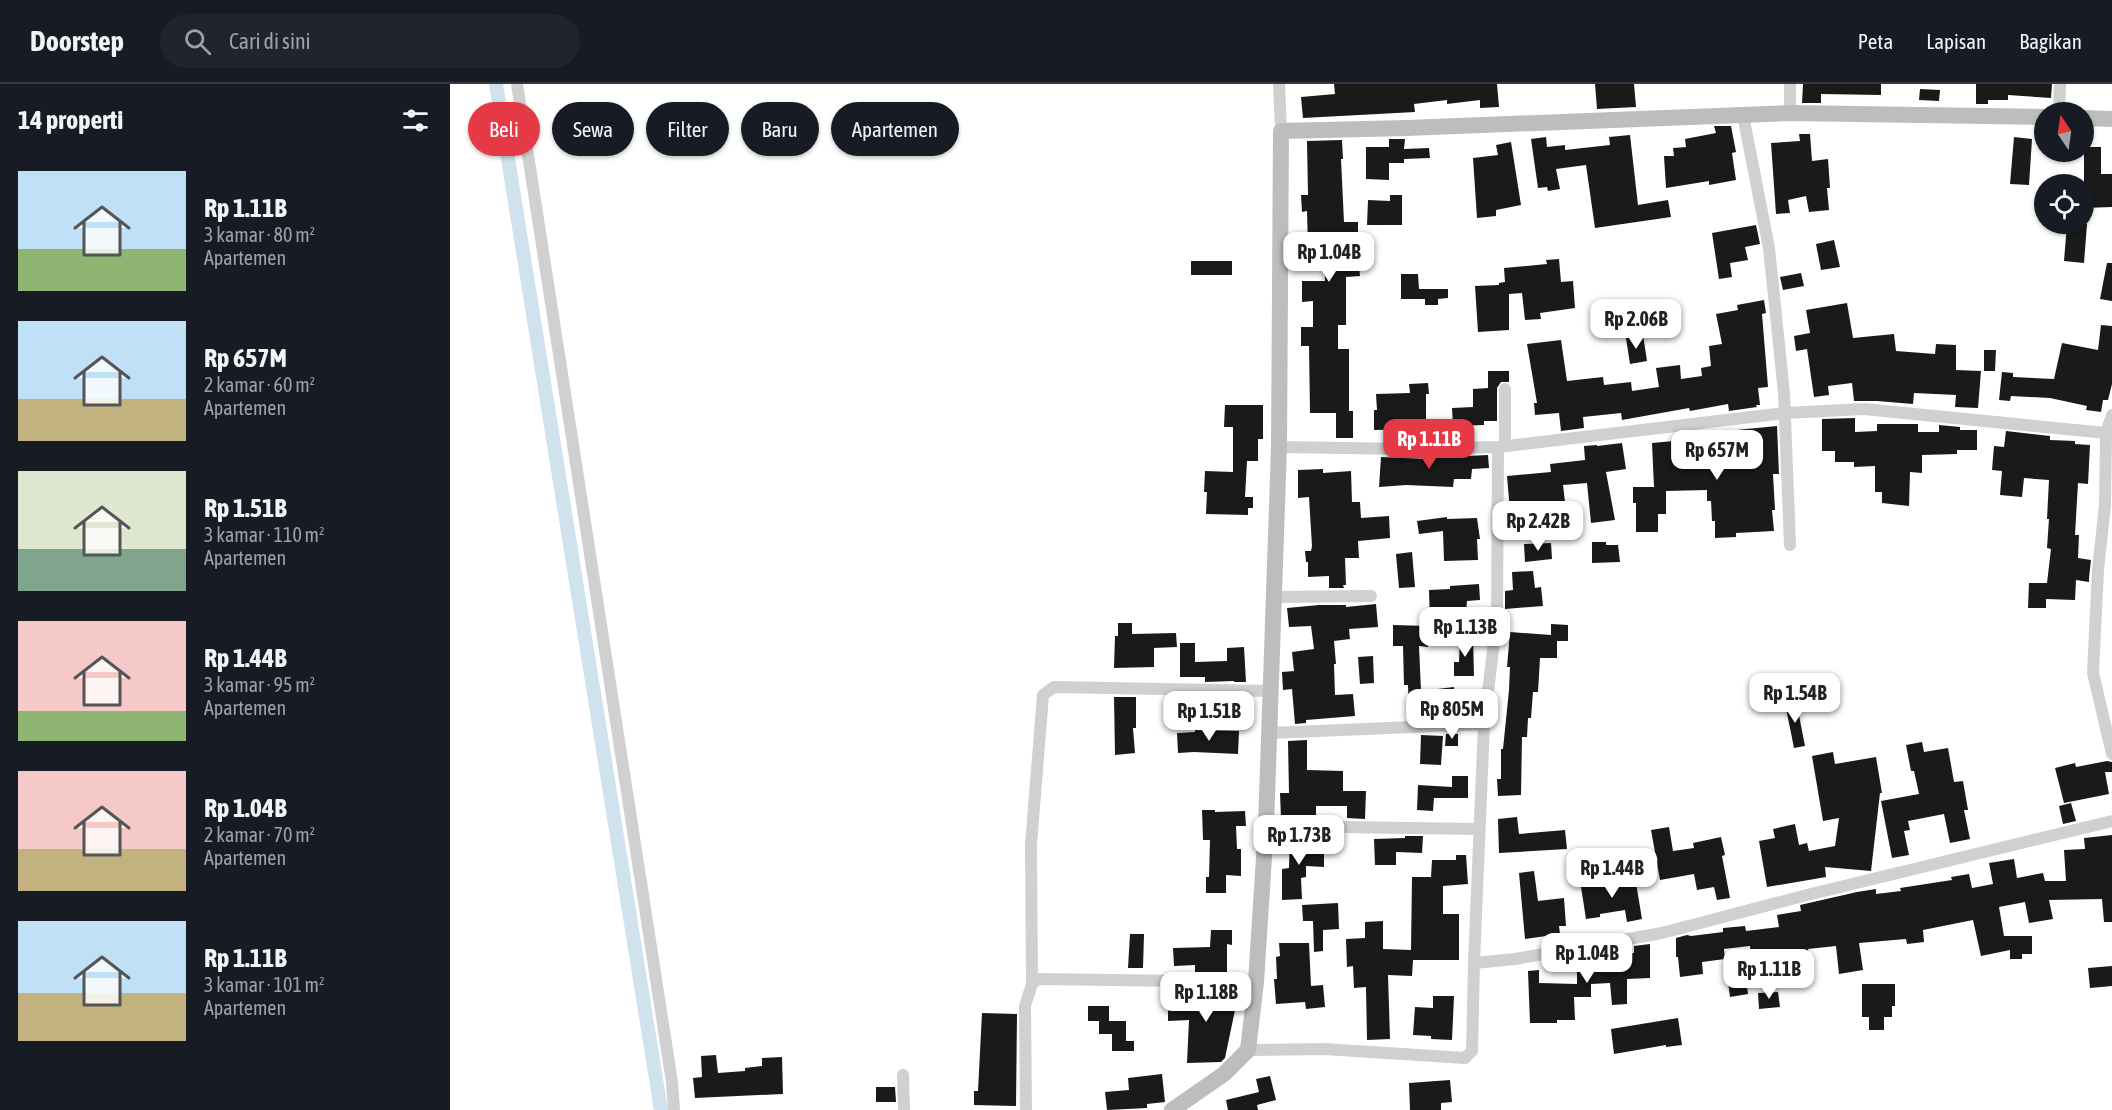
<!DOCTYPE html>
<html lang="id">
<meta charset="utf-8">
<style>
:root{--surface:#171b24;--page:#20242c;--text:#f1f3f6;--muted:#9ea1a6;--line:#363941;--accent:#e63946}
body{margin:0;font-family:"Asap Condensed",sans-serif;background:var(--page);color:var(--text);height:100vh;display:flex;flex-direction:column;font-size:22px;white-space:nowrap}
*{box-sizing:border-box;margin:0}
p{font-size:20px;color:var(--muted)}
.icon{flex:none;width:33px;height:33px;fill:none;stroke:currentColor;stroke-width:2;stroke-linecap:round;stroke-linejoin:round}
.map{position:relative;flex:1;overflow:hidden}
.panel{display:flex;flex-direction:column;background:var(--surface);width:450px}
.panel>*{flex:none}
.banner{position:absolute;left:18px;top:18px;width:570px;height:54px;display:flex;gap:12px}
.needle{width:39px;rotate:347deg}
.controls{position:absolute;left:1584px;top:18px;display:grid;gap:12px}
.controls a{display:grid;place-items:center;width:60px;height:60px;border-radius:50%;background:var(--surface);box-shadow:0 2px 4px #0004;font-size:30px}
.price{position:absolute;translate:-50% -51px;padding:0 14px;border-radius:12px;background:#fff;color:#222;font-size:20px;line-height:39px;filter:drop-shadow(0 2px 3px #0008)}
.price::after{content:'';position:absolute;left:50%;top:36px;width:18px;height:14px;margin-left:-9px;background:inherit;clip-path:polygon(0 0,100% 0,50% 100%)}
.price.current{background:var(--accent);color:#fff}
ul{padding:0;list-style:none}
li{display:flex;align-items:center;gap:18px;height:150px;padding:0 18px}
li span{display:grid;place-items:center;flex:none;width:168px;height:120px;border-radius:0px;color:#555}
li>.icon{margin-inline-start:auto}
span .icon{width:72px;height:72px;fill:#fffc;stroke-width:1}
li b{font-size:26px}
h2{display:flex;justify-content:space-between;align-items:center;height:72px;padding:0 18px;font-size:26px}
.pill{padding:0 21px;border-radius:27px;background:var(--surface);box-shadow:0 2px 4px #0004;font-size:21px;line-height:54px}
.pill.current{background:var(--accent);color:#fff}
header{display:flex;align-items:center;gap:36px;box-sizing:border-box;height:84px;padding:0 30px;background:var(--surface);border-bottom:2px solid var(--line)}
header strong{font-size:28px}
nav{display:flex;gap:33px;margin-inline-start:auto;font-size:21px}
.search{width:420px;height:54px;background:var(--page);display:flex;align-items:center;gap:15px;box-sizing:border-box;padding:0 21px;border-radius:33px;color:var(--muted);font-size:22px}
main{display:flex;flex:1;min-height:0}
.map>svg:first-child{display:block}
</style>
<header>
<strong>Doorstep</strong>
<div class="search"><svg class="icon" aria-label="search" viewBox="0 0 24 24"><circle cx="10" cy="10" r="6"/><path d="M15 15l6 6"/></svg>Cari di sini</div>
<nav><a>Peta</a><a>Lapisan</a><a>Bagikan</a></nav>
</header>
<main>
<section class="panel">
<h2>14 properti<svg class="icon" aria-label="filters" viewBox="0 0 24 24"><path d="M4 7h16M4 17h16"/><circle cx="9" cy="7" r="2"/><circle cx="15" cy="17" r="2"/></svg></h2>
<ul>
<li><span style="background:linear-gradient(#bfe0f5 65%,#8fb573 0)"><svg class="icon" aria-label="home" viewBox="0 0 24 24"><path d="M3 11l9-7 9 7M6 9v11h12V9"/></svg></span><div><b>Rp 1.11B</b><p>3 kamar · 80 m²</p><p>Apartemen</p></div></li>
<li><span style="background:linear-gradient(#bfe0f5 65%,#c2b280 0)"><svg class="icon" aria-label="home" viewBox="0 0 24 24"><path d="M3 11l9-7 9 7M6 9v11h12V9"/></svg></span><div><b>Rp 657M</b><p>2 kamar · 60 m²</p><p>Apartemen</p></div></li>
<li><span style="background:linear-gradient(#dfe7d0 65%,#7fa58c 0)"><svg class="icon" aria-label="home" viewBox="0 0 24 24"><path d="M3 11l9-7 9 7M6 9v11h12V9"/></svg></span><div><b>Rp 1.51B</b><p>3 kamar · 110 m²</p><p>Apartemen</p></div></li>
<li><span style="background:linear-gradient(#f6c9c9 75%,#8fb573 0)"><svg class="icon" aria-label="home" viewBox="0 0 24 24"><path d="M3 11l9-7 9 7M6 9v11h12V9"/></svg></span><div><b>Rp 1.44B</b><p>3 kamar · 95 m²</p><p>Apartemen</p></div></li>
<li><span style="background:linear-gradient(#f6c9c9 65%,#c2b280 0)"><svg class="icon" aria-label="home" viewBox="0 0 24 24"><path d="M3 11l9-7 9 7M6 9v11h12V9"/></svg></span><div><b>Rp 1.04B</b><p>2 kamar · 70 m²</p><p>Apartemen</p></div></li>
<li><span style="background:linear-gradient(#bfe0f5 60%,#c2b280 0)"><svg class="icon" aria-label="home" viewBox="0 0 24 24"><path d="M3 11l9-7 9 7M6 9v11h12V9"/></svg></span><div><b>Rp 1.11B</b><p>3 kamar · 101 m²</p><p>Apartemen</p></div></li>
</ul>
</section>
<div class="map">
<svg width="1662" height="1026" viewBox="0 0 1662 1026">
<rect width="100%" height="100%" fill="#fff"/>
<g fill="none" stroke-linecap="round" stroke-linejoin="round">
<polyline stroke="#cfe2ee" stroke-width="14" points="46,0 211,1026"/>
</g>
<g fill="#1a1a1a">
<polygon points="884,0 1047,0 1049,23 1030,24 1030,16 997,20 997,16 964,20 965,28 853,34 851,13 885,10"/>
<polygon points="1145,0 1184,0 1186,23 1147,25"/>
<polygon points="1353,0 1431,0 1431,11 1371,10 1371,19 1352,19"/>
<polygon points="1526,0 1602,0 1601,14 1558,11 1558,16 1538,16 1538,20 1526,20"/>
<polygon points="1470,5 1490,6 1489,17 1469,16"/>
<polygon points="1264,42 1281,42 1286,68 1282,69 1286,96 1259,101 1259,97 1216,104 1214,72 1224,72 1223,64 1236,63 1235,55 1266,49"/>
<polygon points="1349,50 1360,50 1362,77 1378,75 1380,104 1377,104 1379,126 1359,128 1356,112 1338,116 1340,129 1326,130 1321,59 1350,57"/>
<polygon points="1180,51 1188,121 1218,116 1221,133 1145,144 1136,81 1106,85 1110,105 1098,107 1097,103 1088,104 1081,55 1096,53 1097,63 1115,61 1115,66 1160,61 1159,53"/>
<polygon points="1564,53 1582,55 1579,101 1560,100"/>
<polygon points="939,55 955,55 954,65 979,64 980,74 954,75 954,79 939,79 939,96 916,95 916,63 939,63"/>
<polygon points="892,56 893,75 891,75 894,138 908,138 908,172 910,192 896,193 896,241 888,241 888,265 899,265 899,327 903,327 903,354 886,354 886,329 860,329 859,262 851,262 851,243 863,243 863,217 852,218 852,197 875,197 874,165 858,165 857,127 852,128 851,111 858,111 857,57"/>
<polygon points="1061,58 1071,121 1046,126 1046,132 1027,134 1023,74 1048,71 1046,61"/>
<polygon points="1634,63 1651,63 1651,90 1662,90 1662,123 1634,124"/>
<polygon points="940,111 952,111 952,141 917,141 918,116 940,117"/>
<polygon points="1617,140 1637,140 1634,179 1614,177"/>
<polygon points="1306,141 1310,160 1295,163 1298,176 1280,179 1282,193 1269,195 1262,149"/>
<polygon points="1384,156 1390,183 1371,186 1366,160"/>
<polygon points="1109,175 1111,198 1123,197 1125,224 1090,229 1091,235 1075,236 1072,209 1059,210 1059,246 1028,248 1025,202 1049,201 1049,199 1055,198 1054,184 1097,180 1096,176"/>
<rect x="741" y="177" width="41" height="14"/>
<polygon points="1657,179 1662,179 1662,217 1650,215"/>
<polygon points="1351,189 1354,202 1333,206 1330,193"/>
<polygon points="951,190 968,190 969,205 998,205 998,214 988,215 988,221 975,221 975,215 951,215"/>
<polygon points="1314,216 1316,229 1312,230 1318,303 1308,304 1310,321 1306,321 1307,323 1279,327 1278,320 1240,327 1239,324 1172,336 1171,329 1133,333 1134,344 1111,347 1109,329 1085,331 1084,319 1087,319 1077,260 1111,256 1117,297 1153,293 1154,301 1181,298 1182,307 1209,303 1206,284 1230,281 1231,295 1252,292 1251,284 1261,282 1259,262 1272,260 1266,230 1288,226 1287,221"/>
<polygon points="1397,219 1403,254 1444,250 1446,267 1485,270 1486,260 1506,261 1506,286 1531,287 1528,324 1505,323 1506,311 1464,309 1463,320 1427,317 1404,317 1402,299 1378,302 1379,311 1364,313 1357,265 1346,267 1344,252 1360,249 1356,226"/>
<polygon points="1196,227 1200,248 1187,250 1183,229"/>
<polygon points="1651,241 1662,242 1662,300 1658,316 1653,316 1651,328 1636,326 1637,322 1600,314 1561,312 1560,317 1549,316 1552,288 1563,289 1563,293 1604,295 1612,259 1648,266"/>
<polygon points="1193,251 1197,277 1180,280 1176,254"/>
<polygon points="1534,266 1546,266 1545,287 1534,287"/>
<polygon points="1038,287 1059,287 1059,298 1051,298 1047,304 1047,337 1034,337 1034,341 1003,342 1002,324 1023,323 1023,305 1038,304"/>
<polygon points="978,299 979,310 976,310 976,345 924,346 924,326 927,326 926,310 960,309 959,300"/>
<polygon points="775,321 813,321 813,355 808,355 808,377 797,377 795,413 803,413 803,424 798,424 798,431 756,430 757,408 754,408 755,387 783,388 783,343 774,343"/>
<polygon points="1405,334 1405,348 1427,347 1427,340 1468,340 1468,348 1489,348 1489,341 1510,343 1510,346 1527,346 1527,366 1507,366 1507,370 1472,371 1472,389 1460,388 1459,422 1432,419 1432,408 1425,408 1425,382 1404,383 1404,378 1385,378 1385,367 1372,367 1372,335"/>
<polygon points="1327,342 1329,390 1323,390 1325,426 1322,426 1324,447 1286,449 1286,453 1265,454 1265,437 1262,437 1261,417 1257,417 1257,406 1216,407 1216,430 1208,430 1208,448 1186,448 1186,419 1183,419 1183,403 1204,403 1202,359 1235,356 1235,379 1257,378 1257,349"/>
<rect x="996" y="345" width="13" height="11"/>
<polygon points="1556,347 1600,352 1600,356 1625,357 1625,360 1640,361 1638,400 1628,399 1625,451 1629,451 1628,474 1641,476 1639,494 1639,498 1626,496 1625,516 1596,515 1596,524 1578,524 1579,499 1597,499 1601,465 1597,464 1599,435 1597,435 1599,396 1574,394 1572,413 1550,411 1552,387 1542,386 1544,362 1554,363"/>
<polygon points="1172,359 1176,385 1156,388 1165,436 1141,439 1137,399 1113,401 1115,418 1060,427 1057,392 1101,388 1100,380 1135,376 1134,362 1147,361 1147,362"/>
<polygon points="1038,371 1039,384 1022,385 1021,395 1004,395 1003,403 956,401 929,403 931,373 976,375 976,374"/>
<polygon points="873,385 873,389 901,387 902,418 910,418 911,434 939,432 940,454 908,457 909,474 895,474 896,501 893,501 894,504 879,504 879,492 858,493 858,478 856,478 855,467 861,467 862,462 859,413 848,414 848,386"/>
<polygon points="997,433 997,435 1027,434 1030,455 1027,455 1028,476 994,477 993,447 969,450 967,437"/>
<polygon points="1142,458 1156,458 1156,461 1168,461 1170,478 1142,479"/>
<polygon points="1101,459 1102,475 1075,478 1074,460"/>
<polygon points="962,468 965,503 949,504 946,470"/>
<polygon points="1083,487 1085,504 1091,503 1093,522 1055,525 1055,507 1063,506 1062,488"/>
<polygon points="1029,500 1030,516 1017,517 1015,540 980,540 979,506 1000,505 1000,502"/>
<polygon points="926,520 928,543 899,545 900,555 884,557 886,580 884,580 885,611 903,610 905,632 856,636 856,639 845,640 842,605 833,606 832,588 844,587 842,568 864,565 861,542 839,543 837,524 869,521 896,521 896,523"/>
<polygon points="668,539 682,539 682,550 726,549 727,563 704,564 704,583 664,584 665,552 668,552"/>
<polygon points="1101,540 1118,541 1118,557 1107,557 1107,574 1090,574 1088,608 1083,608 1081,634 1078,634 1077,653 1072,653 1071,711 1048,712 1047,695 1051,695 1051,665 1053,665 1059,606 1060,583 1057,583 1060,548 1101,551"/>
<polygon points="943,541 978,542 978,563 969,562 971,607 1004,603 1005,615 973,619 973,631 959,632 958,601 954,601 953,562 943,562"/>
<polygon points="1010,553 1023,553 1024,592 1004,592 1004,578 1009,578"/>
<polygon points="730,559 745,559 745,578 777,577 777,564 794,563 796,598 784,598 784,597 755,598 755,593 730,593"/>
<polygon points="923,572 924,599 910,600 908,573"/>
<polygon points="664,613 686,613 686,644 683,644 685,669 665,671"/>
<polygon points="1346,616 1355,662 1344,664 1335,619"/>
<polygon points="745,646 789,647 788,670 744,668 728,669 727,649 745,648"/>
<polygon points="996,650 1008,650 1008,662 995,662"/>
<polygon points="971,651 993,652 991,681 970,680"/>
<polygon points="857,656 857,686 893,687 893,707 916,707 915,735 897,734 897,722 866,722 866,734 831,734 830,709 839,709 838,657"/>
<polygon points="1472,658 1474,668 1498,664 1504,698 1513,697 1518,726 1514,726 1520,755 1500,759 1494,730 1458,737 1460,746 1454,747 1459,771 1442,774 1431,717 1469,710 1464,687 1461,687 1456,661"/>
<polygon points="1383,668 1385,680 1426,673 1432,709 1430,709 1421,787 1375,783 1376,793 1317,803 1309,757 1325,754 1323,745 1345,740 1349,761 1357,759 1359,767 1385,762 1389,734 1373,737 1362,672"/>
<polygon points="1657,677 1662,678 1662,688 1655,688 1659,710 1614,719 1605,684 1625,679 1626,683"/>
<polygon points="1002,692 1018,692 1018,714 984,714 983,727 967,726 968,701 1002,703"/>
<polygon points="1621,719 1626,737 1613,740 1609,722"/>
<polygon points="752,726 765,726 765,728 795,727 796,742 786,742 787,765 791,765 791,792 776,791 776,809 756,809 756,793 759,793 760,756 753,756"/>
<polygon points="1067,733 1069,750 1115,746 1117,765 1049,769 1048,735"/>
<polygon points="1219,743 1223,767 1244,764 1243,759 1271,753 1275,771 1272,772 1280,814 1267,816 1264,803 1247,806 1244,790 1210,796 1201,746"/>
<polygon points="840,751 859,751 860,766 874,767 874,783 856,782 856,793 851,794 852,815 832,816 832,785 839,784"/>
<polygon points="1662,751 1662,838 1654,838 1652,815 1599,816 1603,835 1579,839 1575,818 1549,823 1554,852 1582,852 1582,870 1572,870 1572,875 1560,875 1560,866 1531,872 1523,836 1473,846 1474,858 1457,860 1456,855 1409,859 1413,886 1389,890 1386,862 1358,865 1361,884 1337,889 1335,877 1302,881 1300,862 1274,865 1275,875 1252,878 1253,890 1230,893 1228,873 1226,873 1226,854 1237,851 1241,852 1273,848 1273,844 1295,842 1296,847 1329,843 1327,831 1351,827 1350,821 1407,808 1426,805 1426,810 1451,807 1450,804 1502,796 1501,793 1519,790 1522,804 1543,800 1539,779 1564,775 1567,794 1593,789 1595,797 1616,797 1614,766 1635,765 1634,754"/>
<polygon points="955,752 973,752 972,769 946,768 946,781 925,781 924,755 955,754"/>
<polygon points="1006,771 1016,771 1018,800 993,802 993,830 1009,830 1009,876 963,876 962,892 938,891 940,955 917,956 916,903 904,904 903,882 897,883 896,855 915,854 915,838 933,837 933,865 961,866 962,793 981,793 982,776 1006,776"/>
<polygon points="1084,787 1088,817 1114,814 1116,842 1109,842 1110,850 1075,855 1069,789"/>
<polygon points="1185,793 1192,835 1177,838 1175,826 1150,830 1150,833 1136,835 1131,803"/>
<polygon points="888,819 889,845 873,846 873,867 864,868 863,837 853,837 852,821"/>
<polygon points="761,846 782,846 782,861 777,860 777,889 745,889 745,881 724,882 723,864 760,863"/>
<polygon points="680,850 694,850 693,884 678,884"/>
<polygon points="829,859 859,859 861,902 873,901 875,923 856,925 855,918 826,920 824,895 827,895 826,873 830,872"/>
<polygon points="1200,860 1200,894 1177,895 1177,920 1162,921 1160,899 1141,900 1141,913 1124,913 1125,936 1107,936 1107,939 1080,939 1078,887 1089,886 1089,899 1127,900 1127,874 1184,869 1184,862"/>
<polygon points="1662,882 1662,902 1640,904 1638,884"/>
<polygon points="1295,887 1298,910 1280,913 1278,898 1285,896 1284,889"/>
<polygon points="1412,900 1445,900 1445,922 1442,922 1442,933 1434,933 1434,946 1419,946 1419,933 1412,933"/>
<polygon points="745,905 789,907 775,974 771,978 737,979 739,936 718,937 718,915 741,914 741,908 745,908"/>
<polygon points="1328,908 1330,923 1309,925 1308,909"/>
<polygon points="983,912 1004,912 1002,956 981,955 981,952 963,951 965,923 983,924"/>
<polygon points="638,922 659,922 659,937 676,937 676,957 684,957 684,967 662,967 662,950 649,950 649,937 638,937"/>
<polygon points="532,929 567,930 566,1022 524,1021 524,1007 528,1007"/>
<polygon points="1228,934 1232,961 1216,963 1216,961 1164,970 1161,945"/>
<polygon points="266,971 268,989 295,987 295,984 312,982 312,974 332,973 333,1010 245,1014 243,994 252,993 251,972"/>
<polygon points="712,990 715,1018 697,1020 697,1024 657,1026 655,1008 679,1006 678,994"/>
<polygon points="820,992 826,1016 807,1021 808,1026 778,1026 776,1016 809,1008 806,995"/>
<polygon points="1000,996 1002,1018 991,1019 991,1026 960,1026 959,999"/>
<polygon points="426,1003 445,1003 446,1018 426,1018"/>
</g>
<g fill="none" stroke-linecap="round" stroke-linejoin="round">
<g stroke="#d0d0d0" stroke-width="12">
<polyline points="67,0 222,998 224,1026"/>
<polyline points="829,0 831,47"/>
<polyline points="1609,28 1610,0"/>
<polyline points="1340,29 1340,0"/>
<polyline points="1293,31 1319,164 1334,309 1340,461"/>
<polyline points="1662,331 1656,349 1655,421 1648,486 1643,589 1662,670"/>
<polyline points="1055,362 1055,305"/>
<polyline points="829,363 957,365 1048,363 1335,329 1414,325 1656,349"/>
<polyline points="1048,363 1047,534 1034,640 1024,879 1065,875 1212,849 1357,811 1662,737"/>
<polyline points="824,513 921,512"/>
<polyline points="820,649 1034,640"/>
<polyline points="816,742 1029,745"/>
<polyline points="582,900 581,761 593,611 604,603 821,607"/>
<polyline points="798,966 874,965 1015,974 1022,967 1024,879"/>
<polyline points="453,991 454,1026"/>
<polyline points="576,1026 575,922 582,900 588,895 806,898"/>
</g>
<g stroke="#bdbdbd" stroke-width="16">
<polyline points="1634,34 1662,35"/>
<polyline points="722,1026 774,990 798,966 806,898 816,742 829,363 831,47 957,44 1340,29 1594,33"/>
</g>
</g>
</svg>
<div class="controls">
<a><svg class="needle" viewBox="-14 -14 28 28"><path d="M0-13l5 13h-10z" fill="#e53935"/><path d="M0 13l5-13h-10z" fill="#9ea1a6"/></svg></a>
<a><svg class="icon" aria-label="locate" viewBox="0 0 24 24"><circle cx="12" cy="12" r="6"/><path d="M12 2v4M12 18v4M2 12h4M18 12h4"/></svg></a>
</div>
<b class="price" style="left:879px;top:199px">Rp 1.04B</b>
<b class="price" style="left:1186px;top:266px">Rp 2.06B</b>
<b class="price current" style="left:979px;top:386px">Rp 1.11B</b>
<b class="price" style="left:1267px;top:397px">Rp 657M</b>
<b class="price" style="left:1088px;top:468px">Rp 2.42B</b>
<b class="price" style="left:1015px;top:574px">Rp 1.13B</b>
<b class="price" style="left:1345px;top:640px">Rp 1.54B</b>
<b class="price" style="left:1002px;top:656px">Rp 805M</b>
<b class="price" style="left:759px;top:658px">Rp 1.51B</b>
<b class="price" style="left:849px;top:782px">Rp 1.73B</b>
<b class="price" style="left:1162px;top:815px">Rp 1.44B</b>
<b class="price" style="left:1137px;top:900px">Rp 1.04B</b>
<b class="price" style="left:1319px;top:916px">Rp 1.11B</b>
<b class="price" style="left:756px;top:939px">Rp 1.18B</b>
<div class="banner">
<a class="pill current">Beli</a>
<a class="pill">Sewa</a>
<a class="pill">Filter</a>
<a class="pill">Baru</a>
<a class="pill">Apartemen</a>
</div>
</div>
</main>
